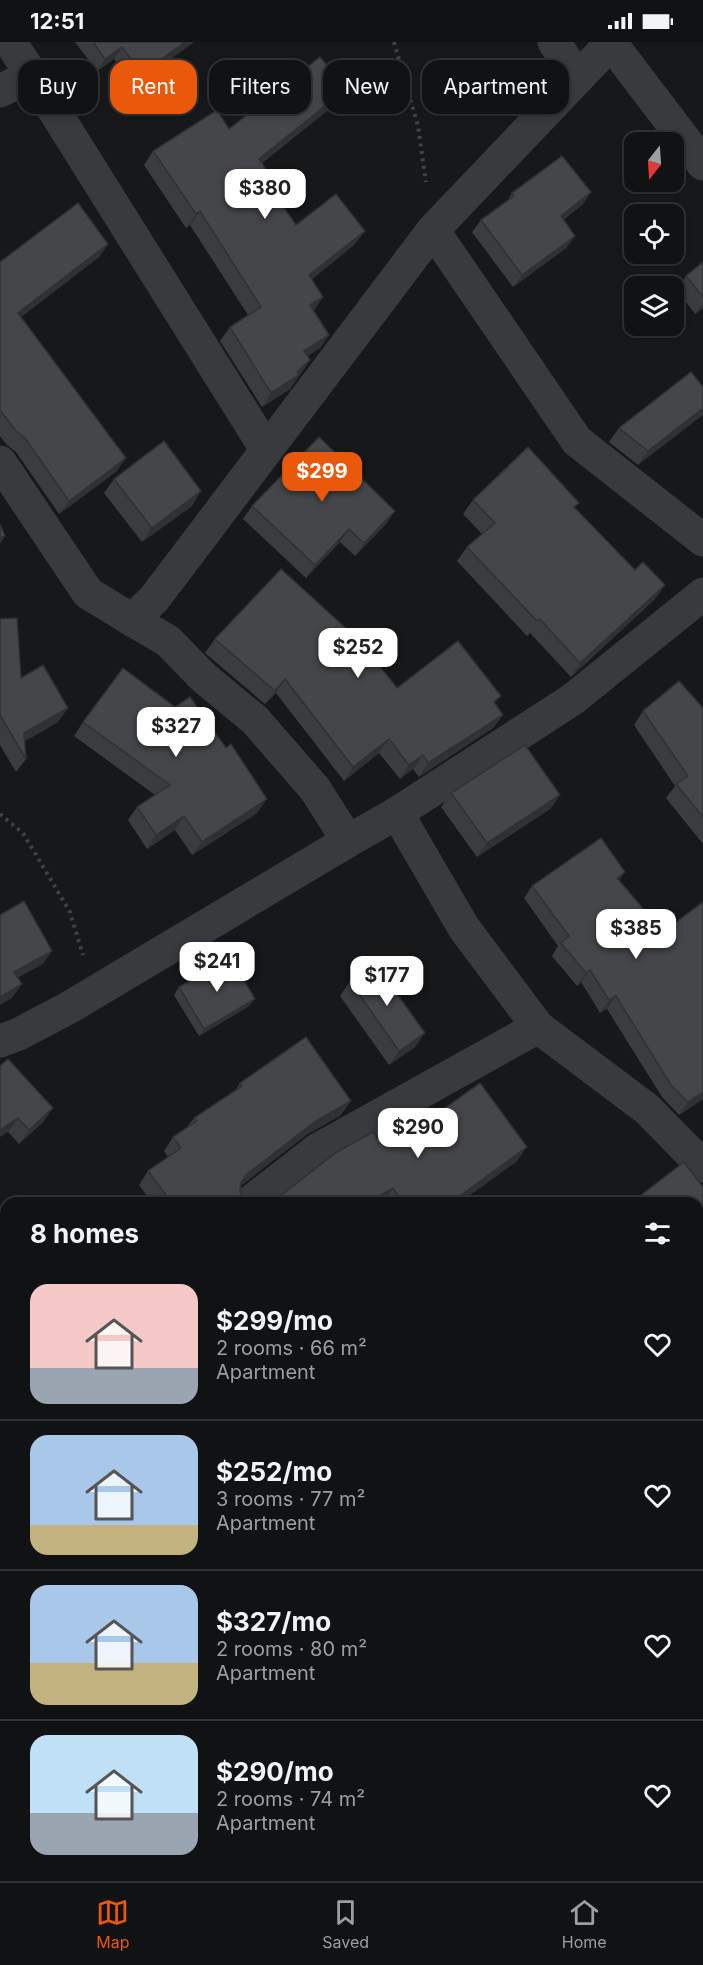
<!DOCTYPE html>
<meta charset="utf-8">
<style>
:root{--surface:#111213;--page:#1e2021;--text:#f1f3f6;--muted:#9c9ea0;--line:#303233;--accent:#ea580c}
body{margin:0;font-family:Inter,sans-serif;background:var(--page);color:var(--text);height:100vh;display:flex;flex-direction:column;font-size:22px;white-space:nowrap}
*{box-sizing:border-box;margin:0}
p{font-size:20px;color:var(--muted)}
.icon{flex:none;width:33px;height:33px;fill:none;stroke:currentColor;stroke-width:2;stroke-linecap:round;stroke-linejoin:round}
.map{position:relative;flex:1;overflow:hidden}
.drawer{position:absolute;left:0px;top:1155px;width:704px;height:684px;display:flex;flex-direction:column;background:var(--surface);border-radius:18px 18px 0 0;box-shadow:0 3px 9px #0003,0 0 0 2px var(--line)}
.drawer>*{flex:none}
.top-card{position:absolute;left:18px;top:18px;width:668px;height:54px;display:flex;gap:12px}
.needle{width:39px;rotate:197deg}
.tools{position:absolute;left:624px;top:90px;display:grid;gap:12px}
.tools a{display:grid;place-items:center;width:60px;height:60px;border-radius:12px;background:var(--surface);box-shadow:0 3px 9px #0003,0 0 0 2px var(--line);font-size:30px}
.price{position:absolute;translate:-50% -51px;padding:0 14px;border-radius:12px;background:#fff;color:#222;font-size:20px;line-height:39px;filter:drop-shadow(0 2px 3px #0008)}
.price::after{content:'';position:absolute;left:50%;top:36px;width:18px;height:14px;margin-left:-9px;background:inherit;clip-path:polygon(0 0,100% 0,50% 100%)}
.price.selected{background:var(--accent);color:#fff}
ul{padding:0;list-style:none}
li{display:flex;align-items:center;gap:18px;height:150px;padding:0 30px}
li+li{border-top:2px solid var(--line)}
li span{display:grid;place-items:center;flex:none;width:168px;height:120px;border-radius:18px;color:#555}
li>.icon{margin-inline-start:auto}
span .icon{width:72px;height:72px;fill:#fffc;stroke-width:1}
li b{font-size:26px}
h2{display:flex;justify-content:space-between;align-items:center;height:72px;padding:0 30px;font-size:26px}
.pill{padding:0 21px;border-radius:18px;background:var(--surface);box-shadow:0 3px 9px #0003,0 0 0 2px var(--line);font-size:21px;line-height:54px}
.pill.selected{background:var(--accent);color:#fff}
.status{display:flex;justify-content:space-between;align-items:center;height:42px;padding:0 30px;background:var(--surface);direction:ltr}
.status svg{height:16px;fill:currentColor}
.tabs{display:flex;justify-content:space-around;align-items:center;height:84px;border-top:2px solid var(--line);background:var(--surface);font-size:16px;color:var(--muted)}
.tabs a{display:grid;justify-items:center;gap:3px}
.tabs .selected{color:var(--accent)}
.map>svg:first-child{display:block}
</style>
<div class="status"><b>12:51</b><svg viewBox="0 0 49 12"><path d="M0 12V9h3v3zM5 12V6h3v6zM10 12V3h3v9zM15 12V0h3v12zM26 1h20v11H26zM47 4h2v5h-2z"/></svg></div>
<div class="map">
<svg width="703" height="1839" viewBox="0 0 703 1839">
<rect width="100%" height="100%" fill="#171819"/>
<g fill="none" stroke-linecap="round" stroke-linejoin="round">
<g stroke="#3e4345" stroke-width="4" stroke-dasharray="3 4.5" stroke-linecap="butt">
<polyline points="394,0 418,84 426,140"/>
<polyline points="0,772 23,791 70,870 83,913"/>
</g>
<g stroke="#383b3e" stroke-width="33">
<polyline points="10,0 32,33 266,407"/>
<polyline points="554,0 577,35"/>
<polyline points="612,0 433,188 577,399 703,498"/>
<polyline points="611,1 703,122"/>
<polyline points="0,49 32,33"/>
<polyline points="0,420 88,551 132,578"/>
<polyline points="397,771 573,657 703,552"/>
<polyline points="348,799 397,771 464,886 538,985 647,1067 703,1124"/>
<polyline points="0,999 19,992 70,965 348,799 315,747 255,678 203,635 168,599 132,578 154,557 433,188"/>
<polyline points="249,1161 317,1108 538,985"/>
<polyline points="0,1357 6,1352"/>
<polyline points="698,1558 703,1554"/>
<polyline points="698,1721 703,1695"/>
<polyline points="342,1839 350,1833"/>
<polyline points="666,1839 666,1833"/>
</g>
</g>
<g fill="#3a3c3f">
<polygon points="75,0 194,0 133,44 114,17 97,29"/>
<polygon points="346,47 337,61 262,121 266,127 261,133 296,183 355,202 312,237 314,269 329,293 320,306 307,314 310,318 290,347 262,365 220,299 230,285 248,273 190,183 186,186 144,123 153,109 229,87"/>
<polygon points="591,150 582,163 563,178 575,194 566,206 513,245 472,190 481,178 507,159 512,151"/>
<polygon points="108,202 99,215 21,275 117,429 59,472 16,410 7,403 0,394 0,220"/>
<polygon points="703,220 703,266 695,272 677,248 686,234"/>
<polygon points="703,345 638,423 609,400 619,386"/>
<polygon points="114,437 192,464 142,500 104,451"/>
<polygon points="473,458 575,467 655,557 571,635 530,591 527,594 457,519 467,505 482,492 463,472"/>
<polygon points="252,464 395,469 386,482 355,514 340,500 306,536 243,477"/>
<polygon points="0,577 21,636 58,680 25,699 26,717 16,730 0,703"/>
<polygon points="215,597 397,646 496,662 503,673 493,686 419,735 413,727 400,737 379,711 344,739 276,651 265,662 205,611"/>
<polygon points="703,666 703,802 666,756 675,744 634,683 643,669"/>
<polygon points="83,680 257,771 192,813 175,788 147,807 128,778 137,765 155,753 74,694"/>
<polygon points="451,751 560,753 550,767 477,815 441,765"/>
<polygon points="619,838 663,890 703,860 703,1057 679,1073 662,1055 607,967 600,971 581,940 577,944 552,914 558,904 524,856 532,844"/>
<polygon points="350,939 415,1005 389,1023 340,954"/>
<polygon points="179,945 249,964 199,994 174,953"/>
<polygon points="0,1024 53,1066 43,1080 19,1102 8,1090"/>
<polygon points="240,1041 341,1073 306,1093 241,1143 240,1150 245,1159 248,1161 152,1161 139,1143 148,1129 168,1115 164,1109 173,1095 187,1085 194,1076 235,1049"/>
<polygon points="377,1096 392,1104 517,1119 459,1161 271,1161"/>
<polygon points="703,1145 703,1279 698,1271 698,1161"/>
<polygon points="6,1265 6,1309 0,1301 0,1270"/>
<polygon points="0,1702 6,1709 6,1790 0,1782"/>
<polygon points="135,1833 181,1833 185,1839 139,1839"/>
</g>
<g fill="#303133">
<polygon points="185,0 194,0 133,44 142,31"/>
<polygon points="122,5 114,17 97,29 105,17"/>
<polygon points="346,47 337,61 249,130 259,117"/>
<polygon points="591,150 582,163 552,187 561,174"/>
<polygon points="200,169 190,183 186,186 196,172"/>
<polygon points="365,189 355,202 300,247 309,233"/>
<polygon points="575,194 566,206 513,245 522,233"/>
<polygon points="108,202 99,215 8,284 18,271"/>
<polygon points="323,255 314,269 310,263"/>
<polygon points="703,261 703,266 695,272"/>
<polygon points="329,293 320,306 294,323 304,309"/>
<polygon points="310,318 290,347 262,365 271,351"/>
<polygon points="703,366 703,373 638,423 648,409"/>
<polygon points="126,416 117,429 59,472 69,459"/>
<polygon points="201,449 192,464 142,500 152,486"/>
<polygon points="395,469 386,482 355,514 364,501"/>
<polygon points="349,487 340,500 306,536 315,523"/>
<polygon points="5,494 0,502 0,496"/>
<polygon points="665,543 655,557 571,635 580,621"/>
<polygon points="285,637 276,651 265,662 275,649"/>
<polygon points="68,666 58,680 18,703 24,691"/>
<polygon points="503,673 493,686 419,735 428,721"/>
<polygon points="389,697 379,711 344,739 353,725"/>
<polygon points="423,713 413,727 400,737 409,723"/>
<polygon points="560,753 550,767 477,815 487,801"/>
<polygon points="267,757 257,771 192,813 202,800"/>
<polygon points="184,774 175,788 147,807 156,793"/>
<polygon points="625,830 616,843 617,836"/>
<polygon points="52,909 43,922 5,943 14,930"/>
<polygon points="590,928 581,940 577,944 586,931"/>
<polygon points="22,942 12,956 0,963 0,955"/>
<polygon points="616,954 607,967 600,971 609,958"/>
<polygon points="255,957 249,964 199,994 204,987"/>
<polygon points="425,991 415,1005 389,1023 399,1009"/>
<polygon points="703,1050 703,1057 679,1073 688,1060"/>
<polygon points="351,1059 341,1073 306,1093 237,1147 247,1132 316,1079"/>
<polygon points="53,1066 43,1080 19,1102 29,1088"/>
<polygon points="18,1076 8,1090 0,1095 0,1088"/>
<polygon points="527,1105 517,1119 459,1161 450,1161"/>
<polygon points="393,1146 382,1161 367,1161"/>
<polygon points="6,1462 6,1470 0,1474 0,1467"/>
<polygon points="703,1494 703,1499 698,1504 698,1498"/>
<polygon points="6,1583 6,1589 0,1594 0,1588"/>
</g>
<g fill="#444649" stroke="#303133" stroke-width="1.5">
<polygon points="93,0 185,0 142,31 122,5 105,17"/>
<polygon points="320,15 346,47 259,117 266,127 260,131 296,183 336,152 365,189 309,233 323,255 310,263 329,293 304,309 310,318 297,330 299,333 271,351 230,285 261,265 200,169 196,172 153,109 217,68 229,87"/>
<polygon points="562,114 591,150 561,174 575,194 522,233 481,178 514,154 512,151"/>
<polygon points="78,161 108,202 18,271 126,416 69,459 25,396 16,389 0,368 0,220"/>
<polygon points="703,220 703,255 686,234"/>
<polygon points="691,330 703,345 703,366 648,409 619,386"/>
<polygon points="319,395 395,469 364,501 349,487 315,523 252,464"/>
<polygon points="164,399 201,449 152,486 114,437"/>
<polygon points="528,405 579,461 574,465 635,528 643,520 665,543 580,621 540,577 537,579 467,505 495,481 473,458"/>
<polygon points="0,482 5,494 0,496"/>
<polygon points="281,527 360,599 397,646 458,599 501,654 494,660 503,673 428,721 423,713 409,723 389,697 353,725 285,637 275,649 215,597"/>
<polygon points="17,576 21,636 43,623 68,666 24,691 26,717 0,673 0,577"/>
<polygon points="123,626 175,665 190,655 226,706 231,702 267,757 202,800 184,774 156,793 137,765 170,743 83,680"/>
<polygon points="679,639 703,666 703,775 676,742 688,734 643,669"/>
<polygon points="525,703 560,753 487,801 451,751"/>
<polygon points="601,796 625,830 617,836 663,890 703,860 703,1050 688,1060 671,1043 616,954 609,958 590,928 586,931 561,901 569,894 532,844"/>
<polygon points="24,859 52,909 14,930 22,942 0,955 0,873"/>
<polygon points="231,916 255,957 204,987 179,945"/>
<polygon points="375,921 425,991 399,1009 350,939"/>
<polygon points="306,995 351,1059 316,1079 247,1132 241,1140 240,1150 245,1159 248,1161 172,1161 148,1129 181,1106 173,1095 197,1079 194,1076 242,1044 240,1041"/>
<polygon points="8,1017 53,1066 29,1088 18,1076 0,1088 0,1024"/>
<polygon points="480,1041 527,1105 450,1161 403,1161 393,1146 367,1161 271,1161 337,1110 373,1090 377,1096 383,1092 392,1104"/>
<polygon points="684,1120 703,1145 703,1251 698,1243 698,1161 631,1161"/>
<polygon points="6,1265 6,1282 0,1275 0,1270"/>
<polygon points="6,1399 6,1462 0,1467 0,1404"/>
<polygon points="698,1420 702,1426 698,1429 703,1436 703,1494 698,1498"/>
<polygon points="0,1536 6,1543 6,1583 0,1588"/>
<polygon points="703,1603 703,1666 698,1671 698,1606"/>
<polygon points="0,1702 6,1709 6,1763 0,1768"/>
<polygon points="145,1833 181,1833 185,1839 149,1839"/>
<polygon points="565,1833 586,1833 589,1839 555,1839"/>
</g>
</svg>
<div class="tools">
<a><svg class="needle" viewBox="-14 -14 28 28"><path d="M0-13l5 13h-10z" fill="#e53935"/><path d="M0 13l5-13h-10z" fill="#9c9ea0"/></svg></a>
<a><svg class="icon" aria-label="locate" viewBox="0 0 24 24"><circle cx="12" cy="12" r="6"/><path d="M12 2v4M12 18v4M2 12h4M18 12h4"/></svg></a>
<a><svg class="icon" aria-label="layers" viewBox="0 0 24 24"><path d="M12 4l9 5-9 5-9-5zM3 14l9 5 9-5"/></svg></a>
</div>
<b class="price" style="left:265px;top:178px">$380</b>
<b class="price selected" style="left:322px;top:461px">$299</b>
<b class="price" style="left:358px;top:637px">$252</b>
<b class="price" style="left:176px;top:716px">$327</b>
<b class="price" style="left:636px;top:918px">$385</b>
<b class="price" style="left:217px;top:951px">$241</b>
<b class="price" style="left:387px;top:965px">$177</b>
<b class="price" style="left:418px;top:1117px">$290</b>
<div class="top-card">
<a class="pill">Buy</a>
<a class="pill selected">Rent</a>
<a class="pill">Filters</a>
<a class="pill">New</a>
<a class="pill">Apartment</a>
</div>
<section class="drawer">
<h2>8 homes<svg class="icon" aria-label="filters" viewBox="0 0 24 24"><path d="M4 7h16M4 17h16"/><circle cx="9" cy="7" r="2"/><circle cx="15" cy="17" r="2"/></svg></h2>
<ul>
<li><span style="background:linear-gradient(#f6c9c9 70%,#9aa5b1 0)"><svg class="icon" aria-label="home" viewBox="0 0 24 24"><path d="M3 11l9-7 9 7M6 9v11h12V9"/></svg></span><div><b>$299/mo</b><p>2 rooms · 66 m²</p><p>Apartment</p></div><svg class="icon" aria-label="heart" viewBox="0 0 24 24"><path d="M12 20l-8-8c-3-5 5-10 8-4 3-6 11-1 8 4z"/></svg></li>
<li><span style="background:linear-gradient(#a9c7e8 75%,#c2b280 0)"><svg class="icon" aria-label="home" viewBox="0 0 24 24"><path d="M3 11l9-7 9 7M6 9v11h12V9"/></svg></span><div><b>$252/mo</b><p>3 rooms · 77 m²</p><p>Apartment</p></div><svg class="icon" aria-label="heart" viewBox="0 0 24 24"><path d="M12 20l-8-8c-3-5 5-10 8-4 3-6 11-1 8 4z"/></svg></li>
<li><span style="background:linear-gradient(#a9c7e8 65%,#c2b280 0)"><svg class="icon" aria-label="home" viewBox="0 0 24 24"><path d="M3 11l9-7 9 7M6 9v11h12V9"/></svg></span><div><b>$327/mo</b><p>2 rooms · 80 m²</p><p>Apartment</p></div><svg class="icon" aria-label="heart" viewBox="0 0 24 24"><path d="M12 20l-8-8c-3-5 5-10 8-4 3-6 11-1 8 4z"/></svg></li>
<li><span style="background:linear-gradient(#bfe0f5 65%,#9aa5b1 0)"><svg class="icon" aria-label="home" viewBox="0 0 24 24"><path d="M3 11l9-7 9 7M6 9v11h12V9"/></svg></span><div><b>$290/mo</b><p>2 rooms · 74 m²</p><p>Apartment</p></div><svg class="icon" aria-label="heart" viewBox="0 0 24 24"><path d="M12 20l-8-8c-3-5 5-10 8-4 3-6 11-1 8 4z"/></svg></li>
</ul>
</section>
</div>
<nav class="tabs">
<a class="selected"><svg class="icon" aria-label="map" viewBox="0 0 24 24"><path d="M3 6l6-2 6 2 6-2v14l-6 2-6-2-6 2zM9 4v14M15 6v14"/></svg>Map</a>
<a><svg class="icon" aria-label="saved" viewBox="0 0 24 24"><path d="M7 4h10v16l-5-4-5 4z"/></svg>Saved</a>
<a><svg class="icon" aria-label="home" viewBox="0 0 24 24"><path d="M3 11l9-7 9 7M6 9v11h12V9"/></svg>Home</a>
</nav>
